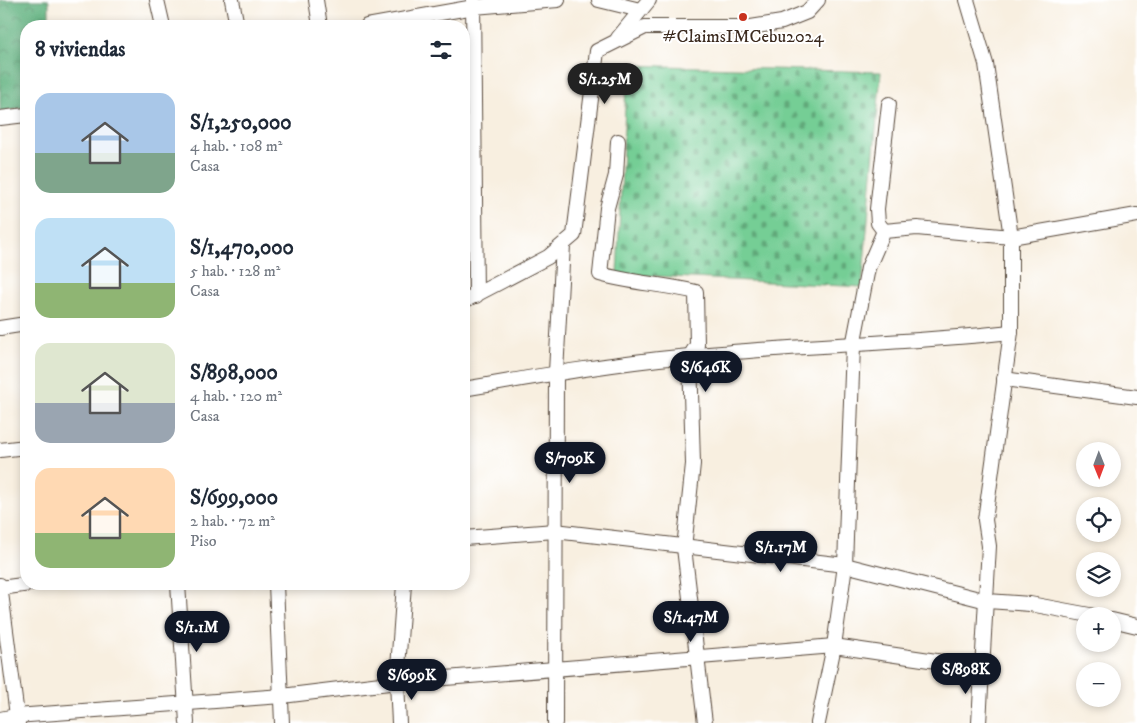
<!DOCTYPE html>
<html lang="es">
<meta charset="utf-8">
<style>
:root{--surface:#fff;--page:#f6f6f7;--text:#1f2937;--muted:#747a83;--accent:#111827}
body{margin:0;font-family:"IM FELL DW Pica",serif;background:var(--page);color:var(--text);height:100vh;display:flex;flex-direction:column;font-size:19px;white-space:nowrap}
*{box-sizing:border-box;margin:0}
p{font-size:16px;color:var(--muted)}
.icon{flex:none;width:28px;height:28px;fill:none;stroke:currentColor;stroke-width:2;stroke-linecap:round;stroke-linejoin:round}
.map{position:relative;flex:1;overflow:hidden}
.sheet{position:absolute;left:20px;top:20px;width:450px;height:570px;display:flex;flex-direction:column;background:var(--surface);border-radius:20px;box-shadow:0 2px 8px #0003}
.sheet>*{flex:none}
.needle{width:32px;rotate:179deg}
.controls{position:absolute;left:1076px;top:442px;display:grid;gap:10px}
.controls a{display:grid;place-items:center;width:45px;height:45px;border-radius:50%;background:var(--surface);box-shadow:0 2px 8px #0003;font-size:25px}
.price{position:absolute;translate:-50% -42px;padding:0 11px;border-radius:18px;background:var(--accent);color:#fff;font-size:16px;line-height:32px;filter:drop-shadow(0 1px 2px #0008)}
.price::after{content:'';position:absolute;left:50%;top:30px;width:15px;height:11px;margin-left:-8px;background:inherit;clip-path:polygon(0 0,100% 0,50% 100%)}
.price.active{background:#222;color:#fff}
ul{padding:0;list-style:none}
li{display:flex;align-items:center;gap:15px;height:125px;padding:0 15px}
li span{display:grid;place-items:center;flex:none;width:140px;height:100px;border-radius:15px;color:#555}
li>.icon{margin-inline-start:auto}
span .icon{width:60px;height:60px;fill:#fffc;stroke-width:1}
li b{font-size:21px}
h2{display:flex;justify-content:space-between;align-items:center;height:60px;padding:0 15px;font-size:21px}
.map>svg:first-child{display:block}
</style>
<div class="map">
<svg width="1137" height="723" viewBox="0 0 1137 723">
<defs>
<pattern id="forest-crowns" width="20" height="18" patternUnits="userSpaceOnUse" patternTransform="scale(1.25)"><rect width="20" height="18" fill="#5fb17e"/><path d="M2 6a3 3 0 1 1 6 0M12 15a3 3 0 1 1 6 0" fill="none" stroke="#509067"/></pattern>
<pattern id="cemetery-stones" width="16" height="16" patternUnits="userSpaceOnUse" patternTransform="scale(1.25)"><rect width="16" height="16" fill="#74ce95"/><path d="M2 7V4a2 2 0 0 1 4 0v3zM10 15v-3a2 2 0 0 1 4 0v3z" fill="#60a779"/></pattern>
</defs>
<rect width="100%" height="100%" fill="#fff"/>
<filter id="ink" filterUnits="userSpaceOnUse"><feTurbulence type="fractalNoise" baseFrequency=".02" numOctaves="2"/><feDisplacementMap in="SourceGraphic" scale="10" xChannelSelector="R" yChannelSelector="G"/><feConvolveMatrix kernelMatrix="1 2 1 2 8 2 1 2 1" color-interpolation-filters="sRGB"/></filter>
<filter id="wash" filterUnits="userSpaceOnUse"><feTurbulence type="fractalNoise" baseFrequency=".0096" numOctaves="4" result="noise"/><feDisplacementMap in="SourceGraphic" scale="20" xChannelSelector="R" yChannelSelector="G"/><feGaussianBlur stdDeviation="1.12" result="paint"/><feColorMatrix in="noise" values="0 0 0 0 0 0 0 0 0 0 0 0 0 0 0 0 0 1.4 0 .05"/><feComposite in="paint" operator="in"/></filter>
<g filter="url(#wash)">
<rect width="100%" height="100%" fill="#f8efe0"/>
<polygon fill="url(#forest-crowns)" stroke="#4d6e4e" points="0,0 49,0 49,26 26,26 26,108 0,112"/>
<polygon fill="url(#cemetery-stones)" stroke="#587c5a" points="627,65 881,72 862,287 617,274"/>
</g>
<g filter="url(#ink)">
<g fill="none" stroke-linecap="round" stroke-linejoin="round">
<defs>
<g id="minor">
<polyline points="157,0 163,26"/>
<polyline points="232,0 237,26"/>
<polyline points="316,0 320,26"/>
<polyline points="473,0 476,296"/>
<polyline points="599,0 640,10"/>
<polyline points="967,0 986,64 1011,237 1011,332 985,520 989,546 979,723"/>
<polyline points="367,26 474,7 558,0"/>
<polyline points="618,38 649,0"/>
<polyline points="0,118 26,115"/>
<path d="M618,141l-2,34 -9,33 -7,66c30,9 64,10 96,18l1,53 -7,11 3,108 -9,84 21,175"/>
<polyline points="884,231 878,223 877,209 889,104"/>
<polyline points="464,301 548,257 574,235 597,51 645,27 751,27 782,22 807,12 818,0"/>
<polyline points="0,328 26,324"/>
<polyline points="1004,379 1137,397"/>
<path d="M464,389c75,-13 149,-26 225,-33 107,-11 215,-12 322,-24"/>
<polyline points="0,450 26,447"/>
<polyline points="464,538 555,531 845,565 987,601 1030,604 1095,616"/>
<polyline points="178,584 187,723"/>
<polyline points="276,584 282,723"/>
<polyline points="0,585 18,723"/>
<polyline points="0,588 30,584"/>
<polyline points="1112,620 1137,626"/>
<polyline points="0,719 16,716 282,696 397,682 834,646 984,668"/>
<polyline points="399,723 397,682 404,584"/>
<polyline points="555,723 556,372 563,245"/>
<polyline points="818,723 834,646 845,565 853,346 868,268 884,231 917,228 1011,237 1137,215"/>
</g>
</defs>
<use href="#minor" stroke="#57483b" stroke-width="16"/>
<use href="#minor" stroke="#fff" stroke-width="14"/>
</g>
</g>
<circle fill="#c8321e" stroke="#fff" stroke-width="2" cx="743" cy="17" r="5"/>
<g text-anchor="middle" stroke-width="4" stroke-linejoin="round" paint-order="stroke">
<g font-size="18" fill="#3b2a1e" stroke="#fff">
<text x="743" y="42">#ClaimsIMCebu2024</text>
</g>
</g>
</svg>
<div class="controls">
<a><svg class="needle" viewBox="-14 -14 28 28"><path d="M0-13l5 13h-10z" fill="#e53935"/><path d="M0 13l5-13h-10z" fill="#747a83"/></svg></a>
<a><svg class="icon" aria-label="locate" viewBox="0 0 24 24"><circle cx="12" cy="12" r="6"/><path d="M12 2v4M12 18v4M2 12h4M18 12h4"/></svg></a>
<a><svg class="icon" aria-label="layers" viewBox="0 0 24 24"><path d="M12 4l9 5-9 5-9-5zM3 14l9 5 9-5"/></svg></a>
<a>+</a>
<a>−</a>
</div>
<b class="price active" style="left:605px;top:105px">S/1.25M</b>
<b class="price" style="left:706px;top:393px">S/646K</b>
<b class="price" style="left:570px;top:484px">S/709K</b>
<b class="price" style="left:781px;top:573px">S/1.17M</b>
<b class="price" style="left:691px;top:643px">S/1.47M</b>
<b class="price" style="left:197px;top:653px">S/1.1M</b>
<b class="price" style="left:966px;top:695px">S/898K</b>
<b class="price" style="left:412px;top:701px">S/699K</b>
<section class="sheet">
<h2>8 viviendas<svg class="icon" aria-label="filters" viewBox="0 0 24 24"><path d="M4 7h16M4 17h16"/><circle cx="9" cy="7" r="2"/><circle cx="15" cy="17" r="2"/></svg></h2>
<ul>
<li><span style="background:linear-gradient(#a9c7e8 60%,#7fa58c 0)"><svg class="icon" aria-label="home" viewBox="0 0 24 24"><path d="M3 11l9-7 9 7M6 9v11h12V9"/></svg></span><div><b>S/1,250,000</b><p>4 hab. · 108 m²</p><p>Casa</p></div></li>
<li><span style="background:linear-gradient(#bfe0f5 65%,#8fb573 0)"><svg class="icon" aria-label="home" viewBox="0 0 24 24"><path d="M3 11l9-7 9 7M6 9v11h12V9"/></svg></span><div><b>S/1,470,000</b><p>5 hab. · 128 m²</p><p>Casa</p></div></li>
<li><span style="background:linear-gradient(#dfe7d0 60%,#9aa5b1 0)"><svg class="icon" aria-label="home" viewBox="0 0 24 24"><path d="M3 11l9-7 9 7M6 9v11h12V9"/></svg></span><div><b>S/898,000</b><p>4 hab. · 120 m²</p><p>Casa</p></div></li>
<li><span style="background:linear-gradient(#ffd9b3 65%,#8fb573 0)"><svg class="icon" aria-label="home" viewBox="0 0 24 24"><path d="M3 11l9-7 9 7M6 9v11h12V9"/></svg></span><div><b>S/699,000</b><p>2 hab. · 72 m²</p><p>Piso</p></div></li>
</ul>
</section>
</div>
